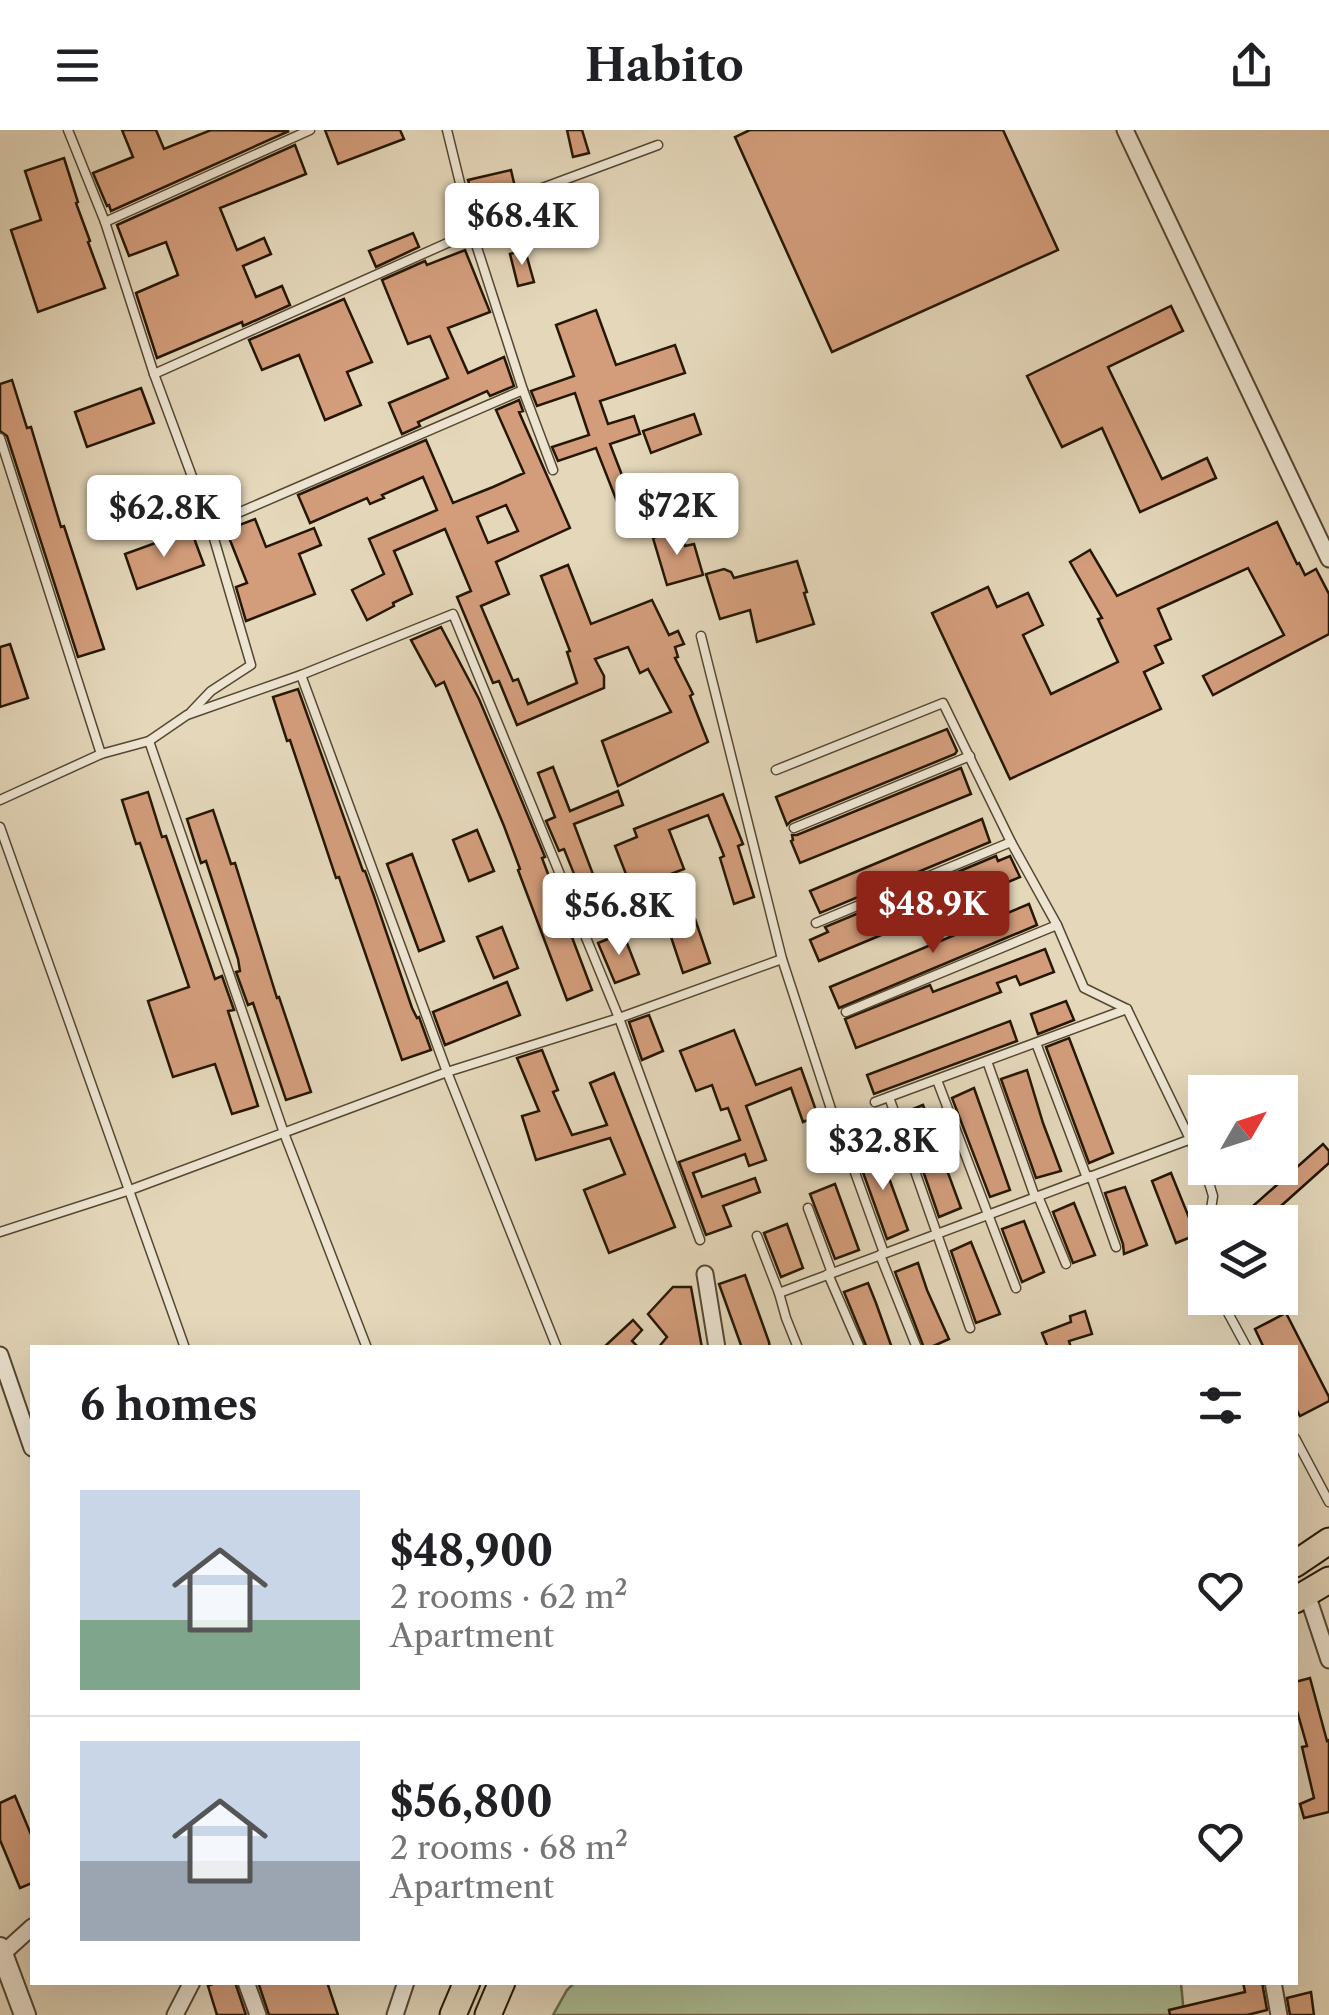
<!DOCTYPE html>
<meta charset="utf-8">
<style>
:root{--surface:#fff;--page:#f6f6f6;--text:#202124;--muted:#757577;--line:#e0e0e0;--accent:#8f2418}
body{margin:0;font-family:"Libre Caslon Text",serif;background:var(--page);color:var(--text);height:100vh;display:flex;flex-direction:column;font-size:38px;white-space:nowrap}
*{box-sizing:border-box;margin:0}
p{font-size:32px;color:var(--muted)}
.icon{flex:none;width:55px;height:55px;fill:none;stroke:currentColor;stroke-width:2;stroke-linecap:round;stroke-linejoin:round}
.map{position:relative;flex:1;overflow:hidden}
.sheet{position:absolute;left:30px;top:1215px;width:1268px;height:640px;display:flex;flex-direction:column;background:var(--surface);border-radius:0px;box-shadow:0 10px 40px #0002}
.sheet>*{flex:none}
.needle{width:65px;rotate:51deg}
.fabs{position:absolute;left:1188px;top:945px;display:grid;gap:20px}
.fabs a{display:grid;place-items:center;width:110px;height:110px;border-radius:0px;background:var(--surface);box-shadow:0 10px 40px #0002;font-size:50px}
.price{position:absolute;translate:-50% -85px;padding:0 22px;border-radius:10px;background:#fff;color:#222;font-size:32px;line-height:65px;filter:drop-shadow(0 2px 5px #0008)}
.price::after{content:'';position:absolute;left:50%;top:60px;width:30px;height:22px;margin-left:-15px;background:inherit;clip-path:polygon(0 0,100% 0,50% 100%)}
.price.on{background:var(--accent);color:#fff}
ul{padding:0;list-style:none}
li{display:flex;align-items:center;gap:30px;height:250px;padding:0 50px}
li+li{border-top:2px solid var(--line)}
li span{display:grid;place-items:center;flex:none;width:280px;height:200px;border-radius:0px;color:#555}
li>.icon{margin-inline-start:auto}
span .icon{width:120px;height:120px;fill:#fffc;stroke-width:1}
li b{font-size:42px}
h2{display:flex;justify-content:space-between;align-items:center;height:120px;padding:0 50px;font-size:42px}
header{display:flex;justify-content:space-between;align-items:center;height:130px;padding:0 50px;background:var(--surface);font-size:45px;font-weight:700}
.map>svg:first-child{display:block}
</style>
<header><svg class="icon" aria-label="menu" viewBox="0 0 24 24"><path d="M4 6h16M4 12h16M4 18h16"/></svg>Habito<svg class="icon" aria-label="share" viewBox="0 0 24 24"><path d="M12 15V3M7 8l5-5 5 5M5 13v7h14v-7"/></svg></header>
<div class="map">
<svg width="1329" height="1885" viewBox="0 0 1329 1885">
<rect width="100%" height="100%" fill="#e4d7ba"/>
<filter id="stains"><feTurbulence type="fractalNoise" baseFrequency=".002" numOctaves="4"/><feColorMatrix values="0 0 0 0 .2 0 0 0 0 .09 0 0 0 0 .02 0 0 0 .5 -.17"/></filter>
<radialGradient id="worn" r=".72"><stop offset=".6" stop-color="#630" stop-opacity="0"/><stop offset="1" stop-color="#630" stop-opacity=".3"/></radialGradient>
<polygon fill="#afbf94" stroke="#6a6b4c" stroke-width="2.5" points="575,1852 1181,1853 1184,1885 553,1885 567,1860"/>
<g fill="#d39d7b" stroke="#261704" stroke-width="2.5" fill-rule="evenodd">
<polygon points="122,0 156,0 164,19 211,0 289,1 111,81 109,75 107,76 93,43 133,27"/>
<polygon points="325,0 400,0 404,9 338,34"/>
<polygon points="567,0 582,0 589,23 573,27"/>
<polygon points="750,0 1003,0 1058,120 832,222 735,7"/>
<polygon points="295,15 306,44 220,78 237,120 264,108 271,124 243,136 256,167 282,156 290,175 243,196 242,192 157,228 136,163 178,145 166,112 129,126 117,95"/>
<polygon points="64,28 78,72 76,73 90,111 88,112 105,158 38,182 11,100 41,90 25,41"/>
<polygon points="511,40 515,57 473,67 468,50"/>
<polygon points="413,103 419,117 376,137 369,121"/>
<polygon points="465,120 490,182 448,198 468,243 504,227 514,256 490,266 487,261 418,292 420,296 402,304 389,273 448,248 430,206 408,214 382,150 425,131 427,135"/>
<polygon points="525,120 534,152 518,156 510,124"/>
<polygon points="344,169 372,232 347,242 361,275 325,290 299,225 262,240 249,210"/>
<polygon points="1171,176 1183,201 1108,237 1162,349 1207,328 1216,348 1140,382 1102,298 1062,317 1027,246"/>
<polygon points="596,180 616,235 675,215 685,243 600,271 608,294 634,286 640,304 610,314 630,366 660,354 668,375 625,392 596,318 558,331 552,317 589,305 575,263 537,276 531,261 574,246 556,195"/>
<polygon points="12,250 27,298 31,297 61,397 64,396 104,519 78,527 7,306 0,301 0,254"/>
<polygon points="141,258 154,293 87,317 75,282"/>
<path d="M519,270l4,11 -4,1 51,116 -74,34 13,32 -28,12 32,75 5,-2 10,25 49,-21 -10,-31 3,-1 -29,-75 27,-11 23,59 61,-24 17,35 9,-4 6,13 -9,3 3,10 -3,1 18,36 -3,2 18,46 -90,44 -16,-45 69,-29 -23,-43 -8,4 -12,-26 -33,12 9,17v12l-87,37 -18,-44 -6,2 -36,-86 14,-6 -26,-62 -51,22 18,43 -19,9 1,3 -27,14 -15,-30 32,-16 -15,-35 68,-29 -14,-33 -41,18 2,3 -14,6 -3,-6 -57,25 -12,-28 128,-55 27,63 40,-16 31,-14 -28,-63zM506,375l12,26 -30,12 -11,-26z"/>
<polygon points="694,284 701,304 651,323 643,301"/>
<polygon points="255,389 266,417 314,398 321,415 299,424 315,464 246,491 236,457 247,453 226,400"/>
<polygon points="1277,392 1297,434 1299,433 1305,445 1316,439 1329,464 1329,504 1213,565 1203,546 1284,505 1248,438 1158,479 1171,509 1155,516 1163,533 1144,542 1161,579 1010,649 932,483 988,457 997,477 1028,463 1043,495 1023,505 1051,564 1118,532 1098,489 1102,488 1070,432 1090,420 1117,466"/>
<polygon points="191,400 204,435 137,459 125,424"/>
<polygon points="679,400 685,416 694,414 703,445 667,455 653,408"/>
<polygon points="797,431 807,462 804,463 814,494 757,512 750,480 720,489 706,444 724,439 731,442 734,448"/>
<polygon points="441,497 479,569 509,640 545,727 542,728 592,860 567,870 518,740 520,739 504,696 444,552 436,556 411,510"/>
<polygon points="10,514 28,568 0,577 0,517"/>
<polygon points="298,559 363,741 365,741 374,766 412,878 417,888 419,887 431,920 402,930 339,747 336,748 290,610 287,611 273,567"/>
<polygon points="947,599 957,621 955,624 791,691 787,695 776,667"/>
<polygon points="553,637 570,681 618,661 623,675 574,694 597,755 626,744 615,716 637,707 634,699 723,664 743,714 738,716 754,767 734,774 720,728 724,726 708,685 669,700 684,739 587,776 564,719 559,721 546,691 555,687 538,643"/>
<polygon points="961,638 971,664 800,733 791,711 793,710 792,705 797,705"/>
<polygon points="148,662 162,707 166,706 215,849 222,846 234,880 228,881 258,976 232,984 215,934 173,947 148,871 189,857 140,713 136,714 122,670"/>
<polygon points="213,680 231,734 235,733 277,868 279,867 311,962 286,970 253,873 248,875 236,842 240,841 238,829 225,789 206,731 201,733 187,689"/>
<polygon points="982,689 990,712 820,783 810,761"/>
<polygon points="477,700 494,741 469,751 453,710"/>
<polygon points="412,724 444,811 419,821 387,734"/>
<polygon points="996,726 998,731 1010,726 1020,747 819,831 810,810 828,802 825,797"/>
<polygon points="1029,774 1037,795 839,878 830,857"/>
<polygon points="695,789 710,833 683,843 668,798"/>
<polygon points="502,797 518,838 494,848 477,807"/>
<polygon points="623,803 639,844 615,853 598,813"/>
<polygon points="1045,819 1054,842 1020,855 1016,846 997,853 1001,862 856,918 845,889 930,855 933,862"/>
<polygon points="507,852 520,885 445,915 433,882"/>
<polygon points="1066,871 1074,890 1038,904 1031,884"/>
<polygon points="649,885 663,921 642,930 629,892"/>
<polygon points="1010,891 1017,911 874,964 867,945"/>
<polygon points="734,900 756,955 801,938 818,986 803,992 791,958 746,976 766,1030 749,1036 745,1024 693,1043 702,1067 755,1048 760,1062 723,1076 731,1096 706,1105 679,1032 740,1010 728,978 721,980 712,955 696,961 680,921"/>
<polygon points="1069,908 1113,1023 1089,1033 1046,917"/>
<polygon points="542,920 558,960 553,962 572,1005 607,995 590,953 614,943 675,1097 609,1123 584,1060 625,1044 610,1008 536,1030 522,986 539,981 517,928"/>
<polygon points="1027,940 1043,993 1061,1041 1036,1048 1001,949"/>
<polygon points="974,958 1010,1060 990,1067 952,968"/>
<polygon points="923,975 961,1078 939,1087 903,983"/>
<polygon points="1323,1014 1329,1021 1329,1033 1263,1092 1235,1092"/>
<polygon points="878,1018 908,1100 887,1109 860,1034 855,1028"/>
<polygon points="1171,1043 1196,1105 1176,1113 1152,1051"/>
<polygon points="835,1054 859,1120 835,1129 810,1064"/>
<polygon points="1125,1057 1147,1115 1124,1124 1123,1114 1105,1063"/>
<polygon points="1074,1073 1095,1125 1073,1133 1053,1082"/>
<polygon points="1024,1091 1044,1142 1022,1152 1002,1099"/>
<polygon points="787,1094 803,1138 781,1147 764,1103"/>
<polygon points="971,1112 1000,1184 976,1193 951,1121"/>
<polygon points="918,1133 927,1160 949,1209 929,1218 924,1218 895,1142"/>
<polygon points="745,1145 769,1212 770,1218 742,1218 719,1154"/>
<polygon points="868,1153 876,1173 892,1218 867,1218 844,1162"/>
<polygon points="673,1157 691,1157 702,1218 658,1218 667,1207 648,1184"/>
<polygon points="1085,1181 1092,1204 1069,1211 1071,1218 1048,1218 1042,1203 1071,1192 1070,1186"/>
<polygon points="1286,1183 1329,1267 1329,1271 1300,1286 1295,1277 1295,1218 1264,1218 1255,1199"/>
<polygon points="633,1190 642,1200 632,1211 639,1218 603,1218"/>
<polygon points="1310,1548 1327,1611 1329,1610 1329,1682 1304,1688 1300,1674 1314,1668 1302,1617 1307,1616 1295,1574 1295,1552"/>
<polygon points="15,1666 32,1707 32,1753 20,1758 0,1710 0,1673"/>
<polygon points="217,1852 235,1852 246,1885 217,1885 208,1856"/>
<polygon points="258,1852 327,1852 338,1885 269,1885"/>
<polygon points="1243,1852 1262,1852 1267,1880 1247,1885 1170,1885 1169,1880 1245,1862"/>
<polygon points="1311,1862 1314,1885 1290,1885 1287,1868"/>
</g>
<g fill="none" stroke-linecap="round" stroke-linejoin="round">
<defs>
<g id="service">
<polyline points="68,0 105,92 154,244 210,395 251,535 211,561 191,582"/>
<polyline points="447,0 472,102 523,260 553,340"/>
<polyline points="105,92 310,0"/>
<polyline points="154,244 472,102 485,88 510,70 658,15"/>
<polyline points="0,308 101,624"/>
<polyline points="210,395 523,260"/>
<polyline points="701,506 782,829 832,982"/>
<polyline points="301,545 447,942 557,1218"/>
<polyline points="149,611 284,1003 367,1218"/>
<polyline points="776,640 943,573 1011,712 1057,795 1084,858 1127,879 1205,1040 1213,1066 1209,1092"/>
<polyline points="0,670 101,624 149,611 187,585 301,545 453,484 619,888 700,1110"/>
<polyline points="0,697 185,1218"/>
<polyline points="794,698 970,626"/>
<polyline points="816,793 1011,712"/>
<polyline points="846,882 1057,795"/>
<polyline points="1036,913 1087,1048"/>
<polyline points="987,931 1035,1067"/>
<polyline points="937,950 1016,1158"/>
<polyline points="889,967 970,1198"/>
<polyline points="875,972 1127,879"/>
<polyline points="853,1037 884,1123"/>
<polyline points="1091,1046 1116,1117"/>
<polyline points="1038,1066 1066,1134"/>
<polyline points="808,1078 832,1143"/>
<polyline points="0,1102 130,1060 447,942 619,888 782,829"/>
<polyline points="757,1106 779,1163 1191,1009"/>
<polyline points="1205,1113 1203,1125 1205,1134"/>
<polyline points="880,1125 917,1218"/>
<polyline points="828,1144 860,1218"/>
<polyline points="779,1163 786,1188 798,1218"/>
<polyline points="1220,1168 1247,1218"/>
<polyline points="1295,1308 1329,1372"/>
</g>
<g id="minor">
<polyline points="1125,0 1329,429"/>
<polyline points="705,1144 717,1218"/>
<polyline points="0,1225 32,1318"/>
<polyline points="1307,1464 1329,1530"/>
<polyline points="0,1826 32,1797"/>
<polyline points="246,1852 258,1885"/>
<polyline points="1273,1852 1279,1885"/>
<polyline points="175,1885 192,1852"/>
<polyline points="395,1885 406,1852"/>
</g>
<polyline id="tertiary" points="0,1818 25,1885"/>
<g id="primary">
<polyline points="1295,1434 1329,1411"/>
<polyline points="1295,1470 1329,1450"/>
<polyline points="453,1885 467,1852"/>
<polyline points="488,1885 502,1852"/>
</g>
</defs>
<use href="#service" stroke="#564732" stroke-width="11"/>
<use href="#minor" stroke="#564732" stroke-width="19"/>
<use href="#tertiary" stroke="#564732" stroke-width="24"/>
<use href="#primary" stroke="#261704" stroke-width="29"/>
<use href="#service" stroke="#ede5d2" stroke-width="8"/>
<use href="#minor" stroke="#ede5d2" stroke-width="15"/>
<use href="#tertiary" stroke="#ede5d2" stroke-width="20"/>
<use href="#primary" stroke="#e4d7ba" stroke-width="25"/>
</g>
<rect width="100%" height="100%" filter="url(#stains)"/>
<rect width="100%" height="100%" fill="url(#worn)"/>
</svg>
<div class="fabs">
<a><svg class="needle" viewBox="-14 -14 28 28"><path d="M0-13l5 13h-10z" fill="#e53935"/><path d="M0 13l5-13h-10z" fill="#757577"/></svg></a>
<a><svg class="icon" aria-label="layers" viewBox="0 0 24 24"><path d="M12 4l9 5-9 5-9-5zM3 14l9 5 9-5"/></svg></a>
</div>
<b class="price" style="left:522px;top:138px">$68.4K</b>
<b class="price" style="left:677px;top:428px">$72K</b>
<b class="price" style="left:164px;top:430px">$62.8K</b>
<b class="price on" style="left:933px;top:826px">$48.9K</b>
<b class="price" style="left:619px;top:828px">$56.8K</b>
<b class="price" style="left:883px;top:1063px">$32.8K</b>
<section class="sheet">
<h2>6 homes<svg class="icon" aria-label="filters" viewBox="0 0 24 24"><path d="M4 7h16M4 17h16"/><circle cx="9" cy="7" r="2"/><circle cx="15" cy="17" r="2"/></svg></h2>
<ul>
<li><span style="background:linear-gradient(#c9d6e8 65%,#7fa58c 0)"><svg class="icon" aria-label="home" viewBox="0 0 24 24"><path d="M3 11l9-7 9 7M6 9v11h12V9"/></svg></span><div><b>$48,900</b><p>2 rooms · 62 m²</p><p>Apartment</p></div><svg class="icon" aria-label="heart" viewBox="0 0 24 24"><path d="M12 20l-8-8c-3-5 5-10 8-4 3-6 11-1 8 4z"/></svg></li>
<li><span style="background:linear-gradient(#c9d6e8 60%,#9aa5b1 0)"><svg class="icon" aria-label="home" viewBox="0 0 24 24"><path d="M3 11l9-7 9 7M6 9v11h12V9"/></svg></span><div><b>$56,800</b><p>2 rooms · 68 m²</p><p>Apartment</p></div><svg class="icon" aria-label="heart" viewBox="0 0 24 24"><path d="M12 20l-8-8c-3-5 5-10 8-4 3-6 11-1 8 4z"/></svg></li>
</ul>
</section>
</div>
